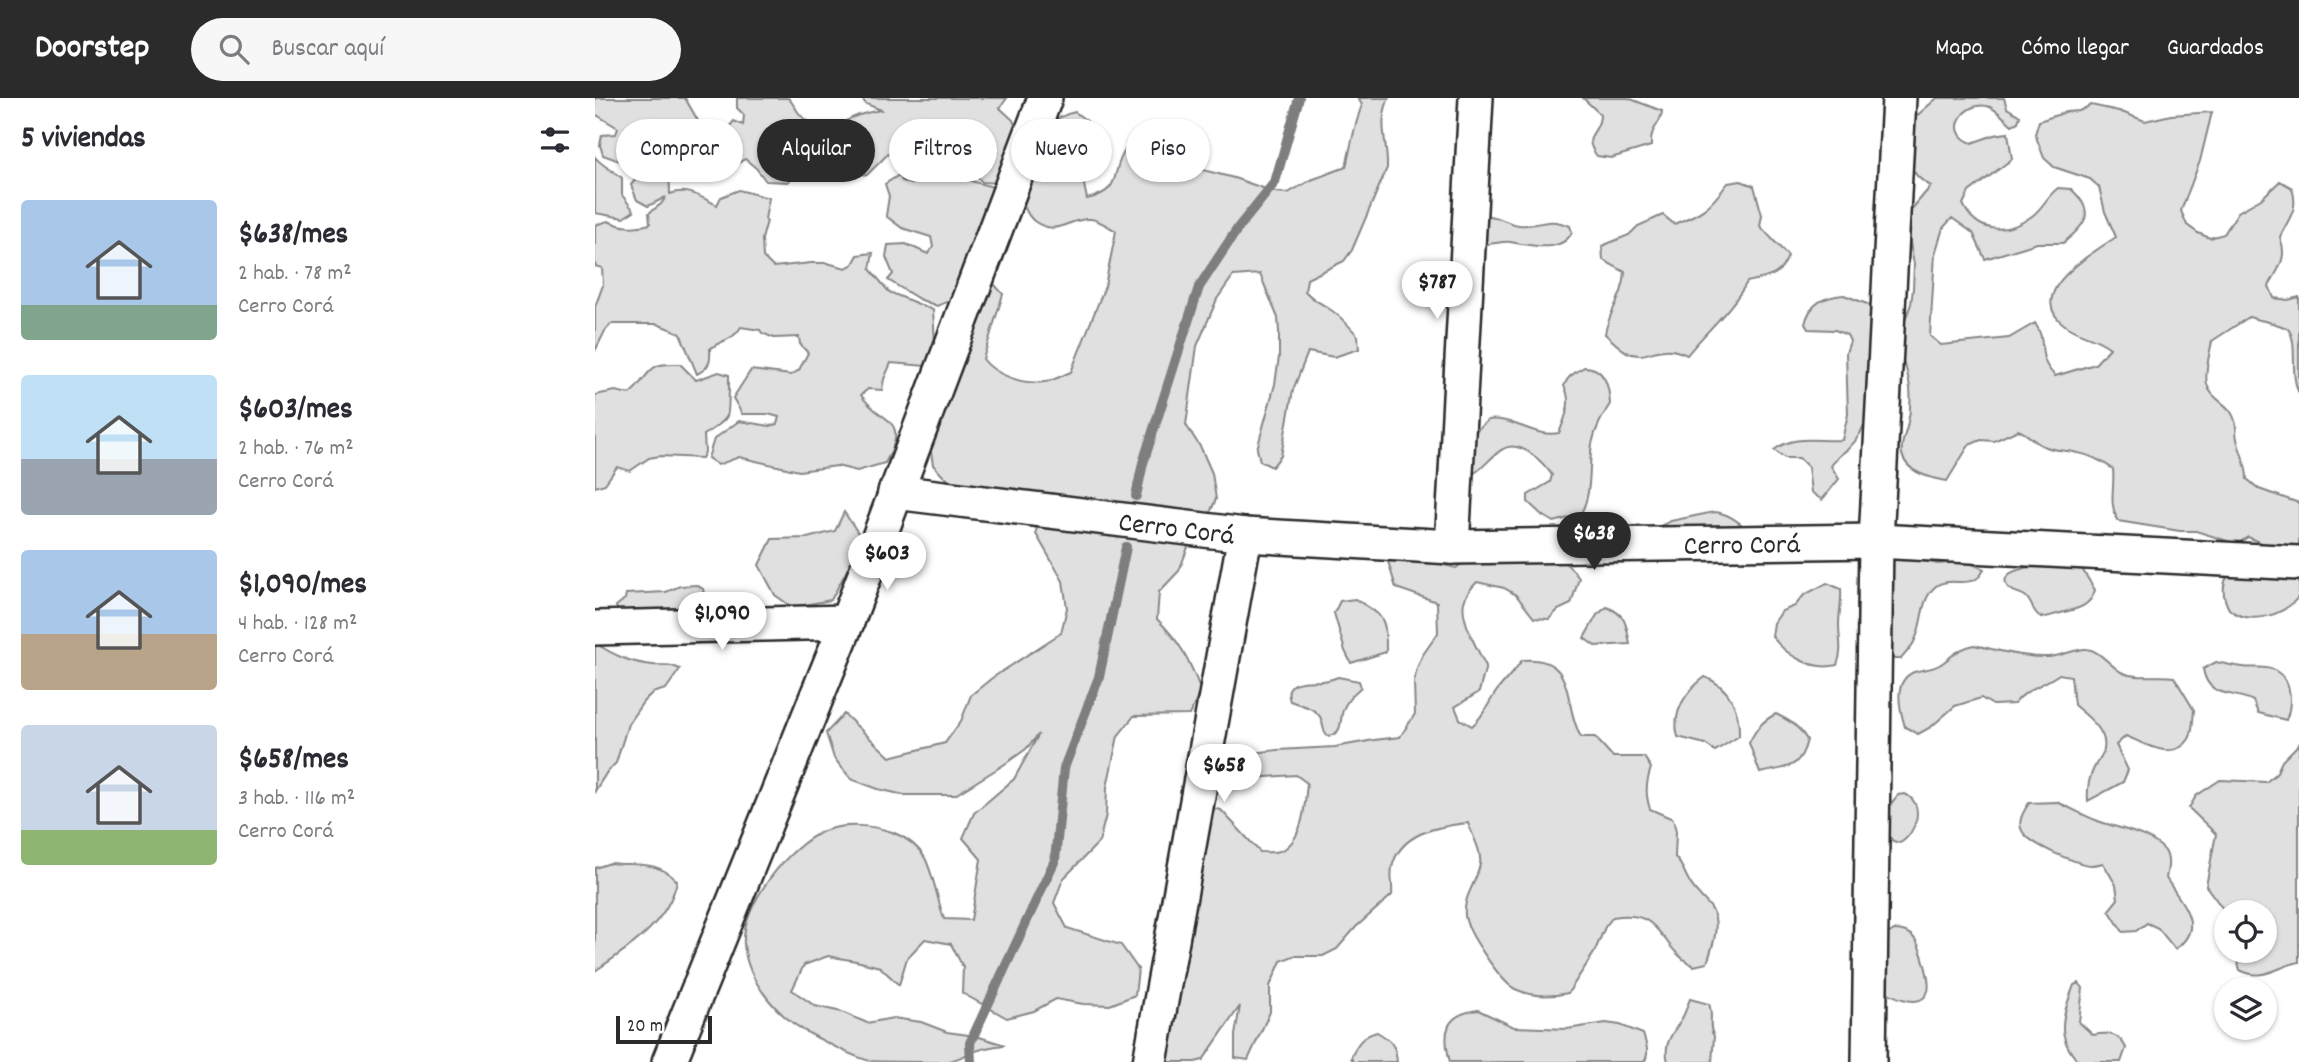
<!DOCTYPE html>
<html lang="es">
<meta charset="utf-8">
<style>
:root{--surface:#fff;--page:#f7f7f7;--text:#2b2b33;--muted:#7c7c81;--accent:#2b2b2b}
body{margin:0;font-family:Dekko,sans-serif;background:var(--page);color:var(--text);height:100vh;display:flex;flex-direction:column;font-size:26px;white-space:nowrap}
*{box-sizing:border-box;margin:0}
p{font-size:23px;color:var(--muted)}
.icon{flex:none;width:38px;height:38px;fill:none;stroke:currentColor;stroke-width:2;stroke-linecap:round;stroke-linejoin:round}
.map{position:relative;flex:1;overflow:hidden}
.side{display:flex;flex-direction:column;background:var(--surface);width:595px}
.side>*{flex:none}
.banner{position:absolute;left:21px;top:21px;width:665px;height:63px;display:flex;gap:14px}
.tools{position:absolute;left:1619px;top:802px;display:grid;gap:14px}
.tools a{display:grid;place-items:center;width:63px;height:63px;border-radius:50%;background:var(--surface);box-shadow:0 2px 5px #0004;font-size:35px}
.scale{position:absolute;left:21px;bottom:18px;width:96px;box-sizing:border-box;padding-left:7px;border:4px solid #2b2b2b;border-top:0;font-size:19px;line-height:24px;white-space:nowrap;color:#2b2b2b;-webkit-text-stroke:5px #fff;paint-order:stroke}
.price{position:absolute;translate:-50% -60px;padding:0 16px;border-radius:24px;background:#fff;color:#222;font-size:23px;line-height:46px;filter:drop-shadow(0 2px 4px #0008)}
.price::after{content:'';position:absolute;left:50%;top:42px;width:21px;height:16px;margin-left:-10px;background:inherit;clip-path:polygon(0 0,100% 0,50% 100%)}
.price.active{background:var(--accent);color:#fff}
ul{padding:0;list-style:none}
li{display:flex;align-items:center;gap:21px;height:175px;padding:0 21px}
li span{display:grid;place-items:center;flex:none;width:196px;height:140px;border-radius:7px;color:#555}
li>.icon{margin-inline-start:auto}
span .icon{width:84px;height:84px;fill:#fffc;stroke-width:1}
li b{font-size:30px}
h2{display:flex;justify-content:space-between;align-items:center;height:84px;padding:0 21px;font-size:30px}
.tag{padding:0 24px;border-radius:32px;background:var(--surface);box-shadow:0 2px 5px #0004;font-size:24px;line-height:63px}
.tag.active{background:var(--accent);color:#fff}
header{display:flex;align-items:center;gap:42px;box-sizing:border-box;height:98px;padding:0 35px;background:var(--accent);color:#fff}
header strong{font-size:33px}
nav{display:flex;gap:38px;margin-inline-start:auto;font-size:24px}
.search{width:490px;height:63px;background:var(--page);display:flex;align-items:center;gap:18px;box-sizing:border-box;padding:0 24px;border-radius:38px;color:var(--muted);font-size:26px}
main{display:flex;flex:1;min-height:0}
.map>svg:first-child{display:block}
</style>
<header>
<strong>Doorstep</strong>
<div class="search"><svg class="icon" aria-label="search" viewBox="0 0 24 24"><circle cx="10" cy="10" r="6"/><path d="M15 15l6 6"/></svg>Buscar aquí</div>
<nav><a>Mapa</a><a>Cómo llegar</a><a>Guardados</a></nav>
</header>
<main>
<section class="side">
<h2>5 viviendas<svg class="icon" aria-label="filters" viewBox="0 0 24 24"><path d="M4 7h16M4 17h16"/><circle cx="9" cy="7" r="2"/><circle cx="15" cy="17" r="2"/></svg></h2>
<ul>
<li><span style="background:linear-gradient(#a9c7e8 75%,#7fa58c 0)"><svg class="icon" aria-label="home" viewBox="0 0 24 24"><path d="M3 11l9-7 9 7M6 9v11h12V9"/></svg></span><div><b>$638/mes</b><p>2 hab. · 78 m²</p><p>Cerro Corá</p></div></li>
<li><span style="background:linear-gradient(#bfe0f5 60%,#9aa5b1 0)"><svg class="icon" aria-label="home" viewBox="0 0 24 24"><path d="M3 11l9-7 9 7M6 9v11h12V9"/></svg></span><div><b>$603/mes</b><p>2 hab. · 76 m²</p><p>Cerro Corá</p></div></li>
<li><span style="background:linear-gradient(#a9c7e8 60%,#b9a48a 0)"><svg class="icon" aria-label="home" viewBox="0 0 24 24"><path d="M3 11l9-7 9 7M6 9v11h12V9"/></svg></span><div><b>$1,090/mes</b><p>4 hab. · 128 m²</p><p>Cerro Corá</p></div></li>
<li><span style="background:linear-gradient(#c9d6e8 75%,#8fb573 0)"><svg class="icon" aria-label="home" viewBox="0 0 24 24"><path d="M3 11l9-7 9 7M6 9v11h12V9"/></svg></span><div><b>$658/mes</b><p>3 hab. · 116 m²</p><p>Cerro Corá</p></div></li>
</ul>
</section>
<div class="map">
<svg width="1704" height="964" viewBox="0 0 1704 964">
<rect width="100%" height="100%" fill="#fff"/>
<filter id="ink" filterUnits="userSpaceOnUse"><feTurbulence type="fractalNoise" baseFrequency=".0143" numOctaves="2"/><feDisplacementMap in="SourceGraphic" scale="14" xChannelSelector="R" yChannelSelector="G"/><feConvolveMatrix kernelMatrix="1 2 1 2 8 2 1 2 1" color-interpolation-filters="sRGB"/></filter>
<g filter="url(#ink)">
<g fill="#e0e0e0" stroke="#868686" stroke-width="2">
<path d="M0,0h90l16,28 3,12 -8,6 -5,19 -22,1 1,30c18,-7 30,3 47,11l4,-8 18,-7 30,8 -4,21 2,2 -5,18 1,18 10,10 38,-4h16l19,5 7,-4 5,-9 15,-2 -3,16 19,23 44,18 2,33 -9,23 -35,-3 -7,16 -2,11 -14,-1 -7,6c19,29 51,21 24,68l-28,8 -20,-5 -38,5 -60,-14 -21,8 -10,-7 6,-19 25,-18 31,5 7,-2 2,-7 -11,-3h-26l-9,-16 18,-28 40,5 8,-5 9,-17 -8,-9 -1,-7 -25,1 -12,-5 -2,-3 -19,-3c-8,14 -19,12 -31,22 1,13 -1,19 -13,25l-17,-41 -23,-9h-46l-6,7 -10,20v-44l8,-22 -1,-17 -7,-2v-41l13,-4c15,7 26,7 42,3l-1,-11 12,-9 5,-7 -18,9 -11,-6 -6,-15 9,-11 -12,-10 -25,-9 -3,-10 2,-10 14,-1 2,-6 -23,-14z"/>
<path d="M142,0h51c5,5 6,8 10,14 9,13 24,14 38,16 14,-12 28,-15 45,-18l-15,-6 -5,-6h146l-7,10 13,12 7,18 -21,45 -17,-1 -12,-15 -4,-10 -18,1 -3,11 -41,-6 -12,-13 -25,25 -38,-6 -2,-15 -8,-1 -12,24 -12,-5 -7,10 -22,-1 -10,-13 -11,-9 -13,8 -26,2 7,-23 21,-25 9,4 1,-10 -7,-7z"/>
<path d="M763,0h31c-12,27 -1,43 -2,70l-35,82 -8,11 -37,18 -2,12c8,9 14,11 23,17 12,7 21,18 30,28l1,13 -25,8 -26,-5 -15,38 -12,66 -9,11 -12,-6 -3,-12 18,-65 4,-27v-25l-1,-14 -18,-44 -27,2 -16,23 -20,47 -11,79 15,23 11,25 4,26 -11,25 -17,23 -9,24 -20,21 -2,27c24,24 32,40 44,72l-12,24 -55,1 -16,20 -11,51 -1,28 -7,27 -36,37 -9,24 13,25 54,17 17,24 -3,26 -25,10 -27,-1 -27,-5 -22,12 -27,7 -45,-25 1,-26 -12,-23 -26,-5 -18,19 -8,27 -19,-18 -24,-6 -28,-5 -24,9 -12,25 23,16 27,6 25,11 26,-5 28,4 26,10 29,4 29,9c-8,1 -18,2 -26,5 -12,3 -23,11 -35,12 -17,0 -59,0 -74,-1 -19,-5 -37,-15 -54,-24 -34,-16 -69,-53 -72,-93 -3,-38 45,-99 80,-113 20,-8 48,-6 68,1 13,5 25,13 33,26 8,16 13,43 19,61l27,1 10,-61 -18,-21 11,-25 40,-34 25,-45 -13,15 -21,15 -50,31h-51l-26,-6 -27,-10 -17,-21 -8,-25 18,-19 46,43 55,-14 16,-22 10,-26 21,-17 69,-45 6,-25 -4,-27 -27,-47 2,-31 -78,-16 -17,-11 -10,-11 -8,-52 55,-130 14,1 9,10 -20,65c12,16 40,26 61,23 9,-1 19,-7 27,-10l34,-86 11,-55c-7,-4 -17,-11 -25,-12 -22,-2 -33,19 -57,2 -9,-8 -11,-18 -13,-29 -1,-8 -5,-19 -3,-27 8,-23 34,-49 57,-53l12,9 6,40 -9,24 3,14c38,-9 22,-27 39,-50h13l41,15 54,14 40,14 14,1 23,-13 35,-13c5,-21 8,-41 16,-62z"/>
<path d="M988,0h45l34,13c-1,16 -12,14 -11,35l-40,12 -14,-2c-17,-22 4,-22 3,-42z"/>
<path d="M1342,0h67l3,10 13,8 -2,6 -6,3c-7,-6 -14,-14 -22,-18 -24,-9 -48,25 -18,36l22,-8 14,-2 4,26 -43,33 -6,12c14,30 44,31 69,12 11,-8 15,-20 26,-28l13,1c25,23 16,35 -8,54h-26l-52,16 -12,-26 -21,-15 -9,10 -8,26 -5,82 11,9 68,-7 26,-15c14,21 -1,31 20,53l40,-12 15,-16c-13,-11 -30,-12 -44,-22 -45,-32 25,-72 50,-89l-11,-25 -6,-25 -9,-8 -36,-12 -10,-9 -9,-24 4,-13 27,-9 13,-1 12,-6 28,6 26,10 26,-6 41,-3 -12,49 -19,50 6,14 11,8 12,5 14,-4 14,-22 23,-13 19,-18 12,7c7,22 -3,29 -12,49 8,21 -1,30 -11,49l5,12 14,2 11,-3v96c-10,-19 0,-51 -11,-64 -10,-6 -27,-8 -39,-12l-37,24c-2,12 -8,31 -5,43 3,13 17,18 24,28 8,12 3,20 7,31 4,14 9,22 9,36l12,10 40,14v46l-30,3 -10,-10 -11,-5 -11,7 -41,-13h-16l-62,-10c-10,-19 -3,-32 -5,-52 -10,-7 -22,-14 -35,-16 -13,-3 -25,-2 -37,-8 -9,-5 -14,-12 -23,-15l-24,11 -13,-1 -12,5 -22,36c-16,-3 -41,-8 -45,-27 -2,-8 3,-19 5,-27 6,-24 5,-52 -8,-73l3,-26 9,-24 2,-15 1,-25 -5,-26 2,-28 20,-24c-31,-16 -21,-37 -19,-66z"/>
<path d="M0,59c7,9 18,13 27,21v17l12,16 -11,7 -28,-5z"/>
<path d="M334,71l8,3 20,-1 14,10 22,6c6,23 -7,19 -13,33 -11,26 -15,53 -26,79l-17,7 -18,-7 -31,-19 5,-6 -7,-17 2,-12 18,-1 22,10 5,-7 -2,-10 -29,-9 -16,-12 3,-20 -4,-12 14,-9 3,6 9,3 4,-10z"/>
<path d="M1146,83l13,5 8,29 -2,11 28,30c-8,22 -21,21 -41,26 -16,29 -40,48 -60,73 -7,-3 -14,-6 -22,-5 -14,0 -23,10 -38,2 -8,-4 -15,-12 -22,-18 3,-22 19,-37 20,-62l-22,-12 -1,-14 27,-11 9,-9 25,-11 11,9c30,-12 35,-16 54,-41z"/>
<path d="M891,118c12,-1 21,8 33,9 22,2 26,-9 51,1l2,6c-10,22 -43,13 -62,10 -7,-1 -15,2 -23,2l-3,-7z"/>
<path d="M1249,197l36,14 -12,103c-3,13 -10,28 -20,37 -8,6 -11,8 -17,17l8,13 -17,21 -11,-8 -3,-25 -9,-9h-14l-11,-8c21,-16 44,-8 68,-10l6,-26 -2,-61 4,-12 -3,-6 -12,-5 -27,-1 -3,-5c5,-21 18,-27 39,-29z"/>
<path d="M85,266l16,16 23,-8 10,3c0,5 0,39 -2,41 -3,7 -16,14 -23,19l1,17 -3,6 -42,-2 -11,2 -19,13 -13,-4 -12,17 -10,3v-92l20,-4 14,3c11,-7 18,-24 28,-28 6,-3 17,-2 23,-2z"/>
<path d="M989,269c21,0 25,19 26,37 -8,13 -15,25 -18,40 -4,24 1,49 -12,71l-26,7 -11,-6 -15,-14v-7l22,-13 2,-7c-9,-13 -32,-36 -49,-26 -11,6 -18,18 -30,25l-6,-2 2,-35 19,-17c24,-4 46,18 71,13 6,-15 14,-31 5,-47 4,-11 11,-13 20,-19z"/>
<polygon points="249,414 268,442 236,502 197,509 180,497 164,467 177,441 212,440 240,433"/>
<path d="M1119,414c13,1 22,8 32,16l-142,16 -11,-16 3,-6 48,6 14,-1 13,-6z"/>
<path d="M807,457l54,13c26,-20 38,-2 64,-4 12,-2 26,-8 39,-4 8,2 15,11 20,18l-8,26 -13,6 -9,9 -15,-1 -18,-23 -12,-7 -27,-6c-6,6 -11,12 -13,20 -4,17 14,49 22,64l-7,26 -24,15 5,12 12,7c12,-10 15,-21 24,-34 8,-11 18,-20 26,-32 56,-5 40,45 59,77h14l18,20h31l7,11c-5,15 -6,26 -1,41l23,10 3,12 -1,26c9,10 8,14 14,24 5,10 15,18 22,27 10,15 2,38 -4,55l-13,3c-37,-19 -30,-58 -81,-49l-8,10 -11,26 -26,40c-18,4 -36,4 -53,-4 -14,-7 -49,-58 -50,-74 -2,-19 12,-33 15,-51 2,-13 -8,-29 -12,-41 -30,3 -69,10 -76,45 -2,8 1,19 0,27l-36,32 -19,22 -14,7h-30l-12,5 -11,25v26l-22,48 -13,-2v-23l5,-29 -37,54 -8,2h-36l48,-255 14,3 39,42c8,0 19,2 27,-5 17,-14 18,-44 20,-64l-11,-8 -44,3 -25,11 -13,1 -3,-27 11,-6 55,-7 58,-3 39,-7 26,-3 15,-23 -1,-32 3,-14 5,-12 16,-23 -1,-31 -41,-14 -8,-27z"/>
<path d="M1309,459l34,7 27,-3 19,8c-9,23 -34,6 -48,17 -17,14 -12,38 -22,56 -3,6 -9,12 -13,17h-7l-9,-12 4,-84 5,-4z"/>
<path d="M1484,466l16,26c-5,19 -22,19 -38,24 -5,1 -11,4 -16,3 -8,-3 -9,-16 -16,-21 -6,-4 -15,-4 -18,-10 -13,-23 60,-22 72,-22z"/>
<path d="M1704,467v31c-15,20 -50,30 -70,13 -7,-13 -8,-26 2,-38z"/>
<path d="M1232,485l14,6c1,12 -2,23 -2,36 0,16 4,25 -2,40 -24,6 -51,-9 -65,-29l2,-13 8,-12 13,-5 9,-11z"/>
<polygon points="102,487 108,491 110,501 102,512 25,519 21,508 30,501 31,496 71,494 85,488"/>
<path d="M760,501c30,18 31,18 31,53l-35,11 -6,-12 -11,-38 6,-12z"/>
<path d="M1012,509c20,8 19,18 23,37l-35,2 -11,-8 13,-23z"/>
<path d="M0,545c19,12 35,20 58,22 12,1 14,-2 27,4l-14,20 -14,4 -9,9 -15,22 -12,39 -9,9 -12,19z"/>
<path d="M1379,547c24,5 50,13 75,12 11,-1 28,-8 36,-8 14,0 25,17 36,23 16,8 36,2 53,5l20,33c-1,9 -1,22 -5,29 -15,23 -44,5 -63,-3l-10,9 12,25 -5,12 -35,19c-1,-14 1,-24 8,-37 2,-4 8,-10 8,-15 4,-18 -18,-34 -30,-44l-3,-29 -12,-2c-16,12 -33,14 -45,30l-21,1 -12,-7 -26,8 -24,21 -13,7 -13,-7c-5,-17 -13,-46 9,-55 9,-3 18,-2 27,-8 13,-9 16,-15 33,-19z"/>
<path d="M1621,564c9,2 18,4 27,5 11,2 23,-2 33,4 17,10 16,34 10,49l-28,-7 -5,-12c-22,-11 -45,-2 -50,-32z"/>
<path d="M743,579l21,4 2,6c-7,6 -15,14 -18,23 -4,12 1,24 -16,26 -5,-6 -3,-10 -6,-17 -4,-11 -21,-14 -31,-18 -8,-23 18,-19 31,-20 6,0 12,-2 17,-4z"/>
<path d="M1110,579c25,10 35,33 34,59l-24,15 -10,-7 -27,-7c-7,-24 8,-46 27,-60z"/>
<path d="M1181,616c14,7 23,12 31,26 -7,30 -21,27 -47,33l-11,-30c7,-14 13,-22 27,-29z"/>
<path d="M1704,646v218c-23,5 -36,20 -59,8l-6,-20h31v-38l-39,1 -20,-27 10,-52 -27,-26 7,-12 24,-16 46,2 10,-8 6,-13z"/>
<path d="M1310,696c21,10 11,40 -5,49l-7,-2 -9,-10 6,-26 8,-10z"/>
<path d="M1462,704c14,6 27,14 41,19 19,7 54,13 67,30 5,8 3,18 1,27 15,25 41,49 9,71l-17,-21 -11,-5 -11,8 -13,1 -14,-22 9,-11 -2,-14 -13,-22c-4,1 -7,2 -11,2 -14,0 -68,-22 -71,-37 -3,-9 4,-18 8,-25z"/>
<path d="M15,765c27,3 47,-3 67,18 -9,42 -48,67 -82,90v-103z"/>
<path d="M1299,832c8,0 15,2 20,8 7,8 17,44 14,53 -6,19 -34,6 -44,-1l-1,-35 5,-21z"/>
<path d="M1484,885l4,5 -4,34 14,13c14,-3 26,-2 33,13l-5,14h-42c-25,-26 -16,-47 -5,-77z"/>
<path d="M1095,901l19,5c5,12 -2,22 5,32l-2,26h-44c-5,-18 4,-28 13,-42 4,-6 6,-14 9,-21z"/>
<path d="M883,912l36,17 53,2 39,-6 14,2 23,9c3,9 7,20 1,28h-194c-8,-30 -5,-48 28,-52z"/>
<path d="M782,934c14,8 19,13 20,30h-43l-3,-4c6,-15 11,-22 26,-26z"/>
</g>
<g fill="none" stroke-linecap="round" stroke-linejoin="round">
<g stroke="#7e7e7e" stroke-width="10">
<polyline points="541,398 548,365 604,189 643,130 680,84 704,0"/>
<polyline points="376,964 375,945 460,762 469,670 504,579 531,449"/>
</g>
<defs>
<g id="street">
<path id="s1" d="M300,394l350,43 207,12 424,-6 423,22"/>
<polyline points="857,449 881,0"/>
<polyline points="0,530 252,524"/>
<polyline points="74,964 252,524 450,0"/>
<polyline points="555,964 650,437"/>
<polyline points="1274,964 1281,443 1304,0"/>
</g>
</defs>
<use href="#street" stroke="#2b2b2b" stroke-width="38"/>
<use href="#street" stroke="#fff" stroke-width="33"/>
</g>
</g>
<g text-anchor="middle" stroke-width="7" stroke-linejoin="round" paint-order="stroke">
<g font-size="28" fill="#2b2b2b" stroke="#fff">
<text dy="10" stroke="none"><textPath href="#s1" startOffset="284">Cerro Corá</textPath></text>
<text dy="10" stroke="none"><textPath href="#s1" startOffset="850">Cerro Corá</textPath></text>
</g>
</g>
</svg>
<div class="tools">
<a><svg class="icon" aria-label="locate" viewBox="0 0 24 24"><circle cx="12" cy="12" r="6"/><path d="M12 2v4M12 18v4M2 12h4M18 12h4"/></svg></a>
<a><svg class="icon" aria-label="layers" viewBox="0 0 24 24"><path d="M12 4l9 5-9 5-9-5zM3 14l9 5 9-5"/></svg></a>
</div>
<div class="scale">20 m</div>
<b class="price" style="left:842px;top:223px">$787</b>
<b class="price active" style="left:999px;top:474px">$638</b>
<b class="price" style="left:292px;top:494px">$603</b>
<b class="price" style="left:127px;top:554px">$1,090</b>
<b class="price" style="left:629px;top:706px">$658</b>
<div class="banner">
<a class="tag">Comprar</a>
<a class="tag active">Alquilar</a>
<a class="tag">Filtros</a>
<a class="tag">Nuevo</a>
<a class="tag">Piso</a>
</div>
</div>
</main>
